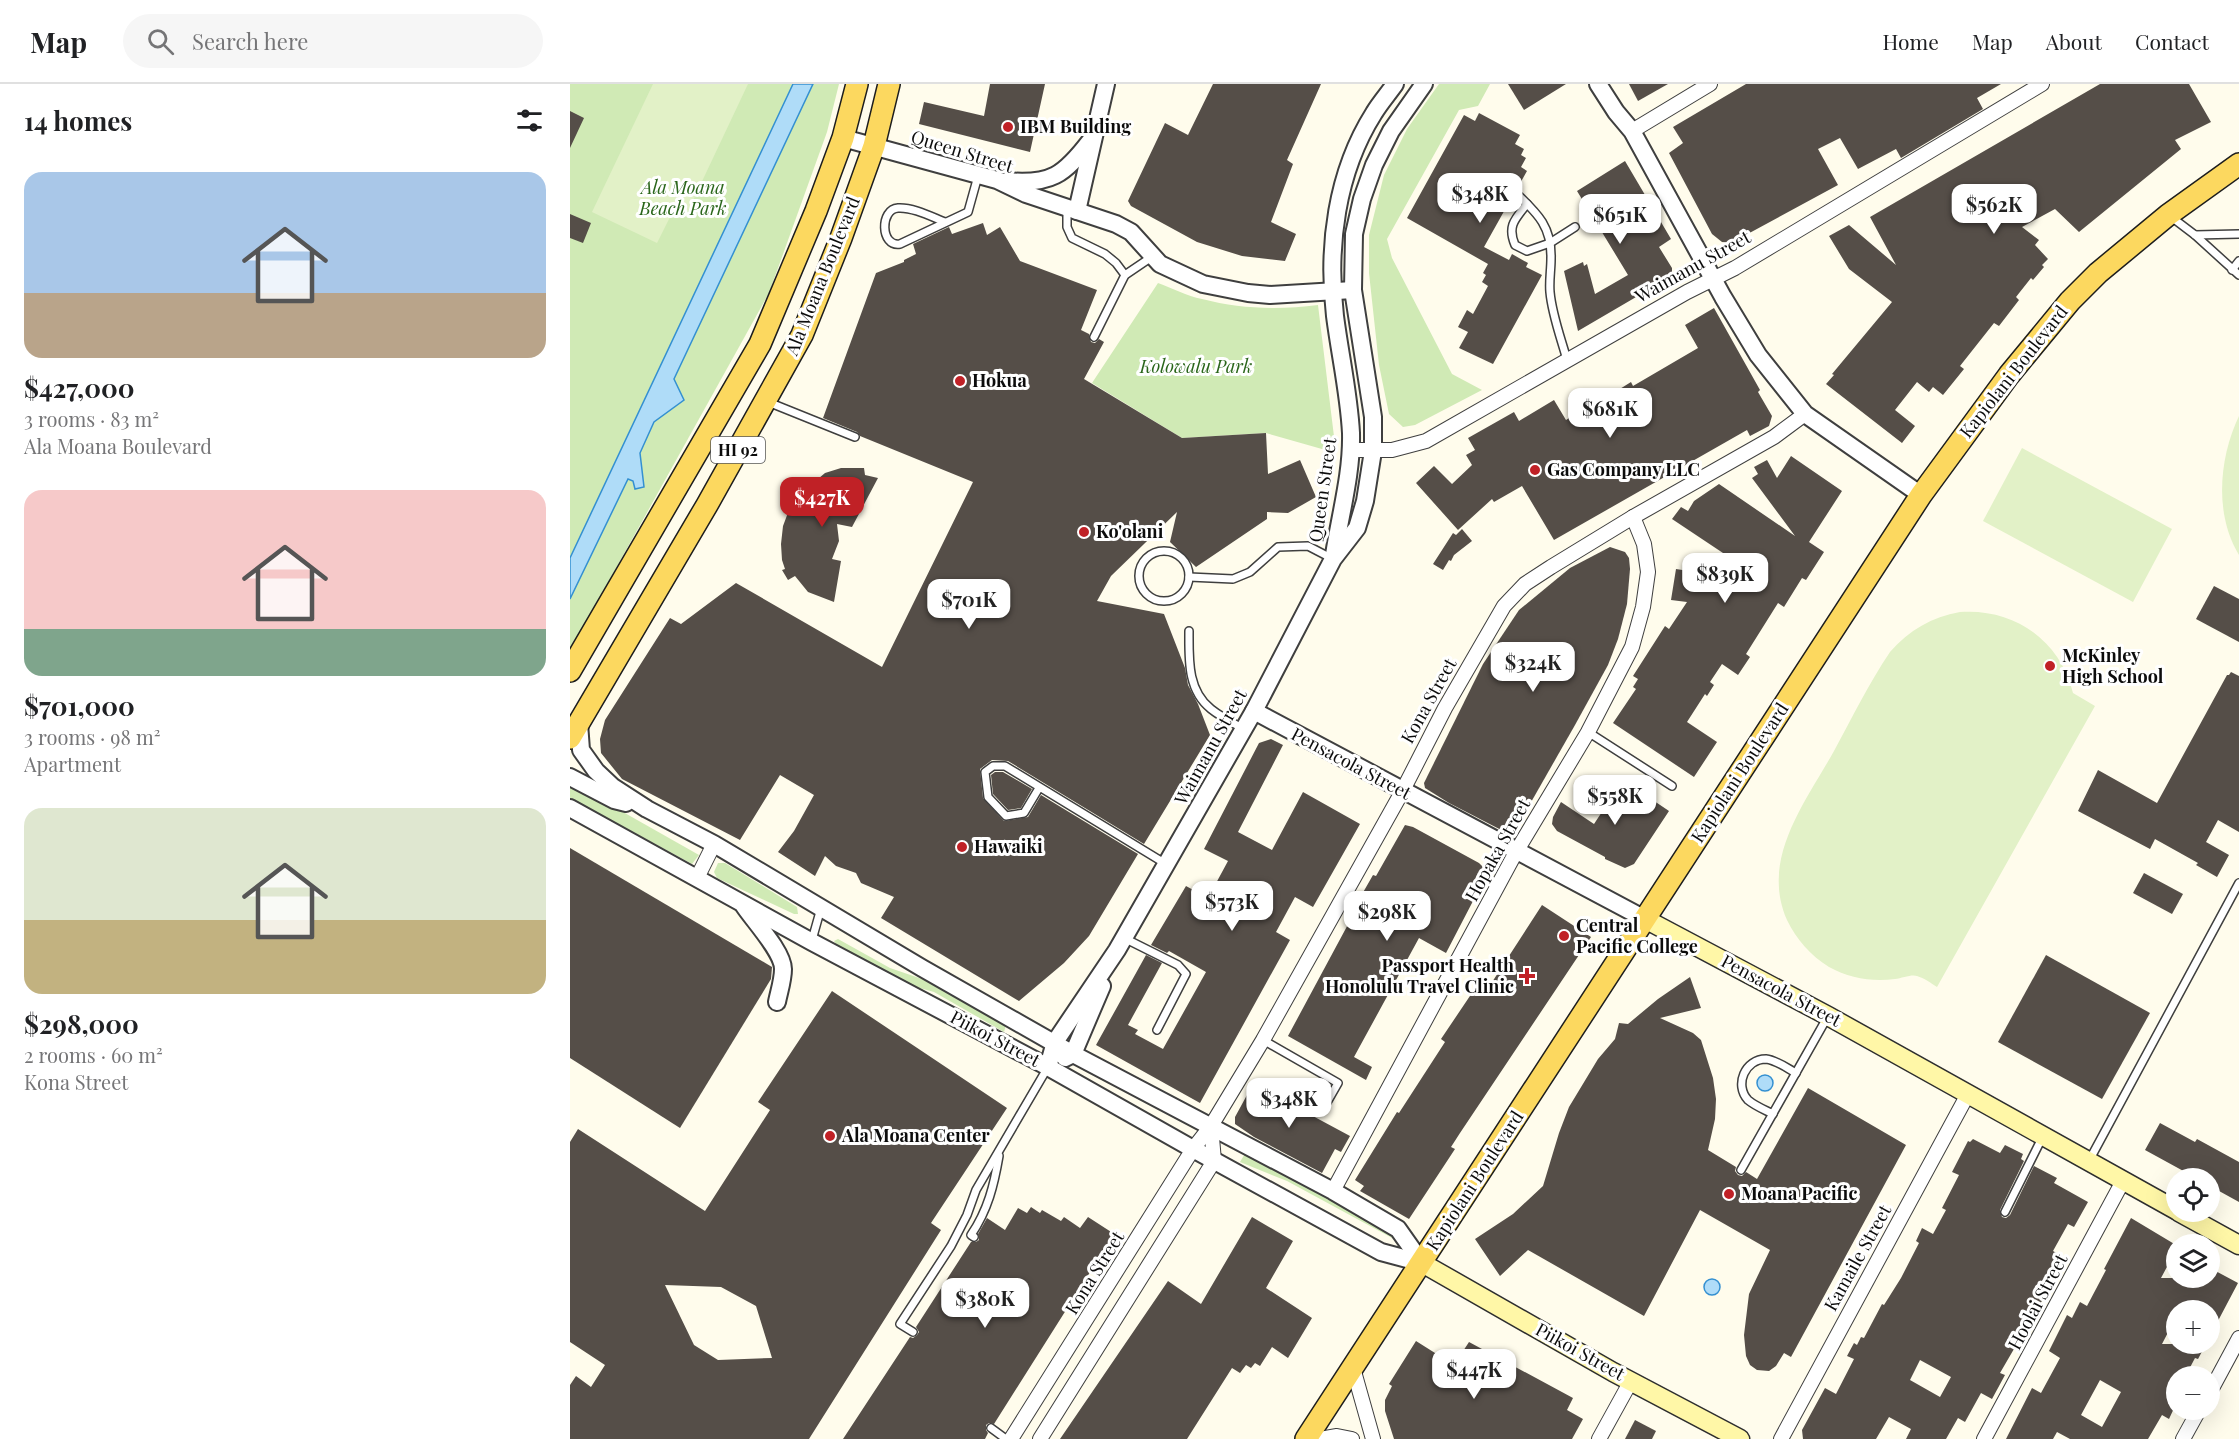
<!DOCTYPE html>
<meta charset="utf-8">
<style>
:root{--surface:#fff;--page:#f6f6f6;--text:#202124;--muted:#757577;--line:#e0e0e0;--accent:#c02126}
body{margin:0;font-family:"Playfair Display",serif;background:var(--page);color:var(--text);height:100vh;display:flex;flex-direction:column;font-size:22px;white-space:nowrap}
*{box-sizing:border-box;margin:0}
p{font-size:20px;color:var(--muted)}
.icon{flex:none;width:33px;height:33px;fill:none;stroke:currentColor;stroke-width:2;stroke-linecap:round;stroke-linejoin:round}
.map{position:relative;flex:1;overflow:hidden}
.details{display:flex;flex-direction:column;background:var(--surface);width:570px}
.details>*{flex:none}
.tools{position:absolute;left:1596px;top:1084px;display:grid;gap:12px}
.tools a{display:grid;place-items:center;width:54px;height:54px;border-radius:50%;background:var(--surface);box-shadow:0 6px 24px #0002;font-size:30px}
.price{position:absolute;translate:-50% -51px;padding:0 14px;border-radius:12px;background:#fff;color:#222;font-size:20px;line-height:39px;filter:drop-shadow(0 2px 3px #0008)}
.price::after{content:'';position:absolute;left:50%;top:36px;width:18px;height:14px;margin-left:-9px;background:inherit;clip-path:polygon(0 0,100% 0,50% 100%)}
.price.selected{background:var(--accent);color:#fff}
ul{padding:0;list-style:none}
li{display:grid;align-content:center;gap:12px;height:318px;padding:0 24px}
li span{display:grid;place-items:center;height:186px;border-radius:18px;color:#555}
li>.icon{margin-inline-start:auto}
span .icon{width:108px;height:108px;fill:#fffc;stroke-width:1}
li b{font-size:26px}
h2{display:flex;justify-content:space-between;align-items:center;height:72px;padding:0 24px;font-size:26px}
header{display:flex;align-items:center;gap:36px;box-sizing:border-box;height:84px;padding:0 30px;background:var(--surface);border-bottom:2px solid var(--line)}
header strong{font-size:28px}
nav{display:flex;gap:33px;margin-inline-start:auto;font-size:21px}
.search{width:420px;height:54px;background:var(--page);display:flex;align-items:center;gap:15px;box-sizing:border-box;padding:0 21px;border-radius:33px;color:var(--muted);font-size:22px}
main{display:flex;flex:1;min-height:0}
.map>svg:first-child{display:block}
</style>
<header>
<strong>Map</strong>
<div class="search"><svg class="icon" aria-label="search" viewBox="0 0 24 24"><circle cx="10" cy="10" r="6"/><path d="M15 15l6 6"/></svg>Search here</div>
<nav><a>Home</a><a>Map</a><a>About</a><a>Contact</a></nav>
</header>
<main>
<section class="details">
<h2>14 homes<svg class="icon" aria-label="filters" viewBox="0 0 24 24"><path d="M4 7h16M4 17h16"/><circle cx="9" cy="7" r="2"/><circle cx="15" cy="17" r="2"/></svg></h2>
<ul>
<li><span style="background:linear-gradient(#a9c7e8 65%,#b9a48a 0)"><svg class="icon" aria-label="home" viewBox="0 0 24 24"><path d="M3 11l9-7 9 7M6 9v11h12V9"/></svg></span><div><b>$427,000</b><p>3 rooms · 83 m²</p><p>Ala Moana Boulevard</p></div></li>
<li><span style="background:linear-gradient(#f6c9c9 75%,#7fa58c 0)"><svg class="icon" aria-label="home" viewBox="0 0 24 24"><path d="M3 11l9-7 9 7M6 9v11h12V9"/></svg></span><div><b>$701,000</b><p>3 rooms · 98 m²</p><p>Apartment</p></div></li>
<li><span style="background:linear-gradient(#dfe7d0 60%,#c2b280 0)"><svg class="icon" aria-label="home" viewBox="0 0 24 24"><path d="M3 11l9-7 9 7M6 9v11h12V9"/></svg></span><div><b>$298,000</b><p>2 rooms · 60 m²</p><p>Kona Street</p></div></li>
</ul>
</section>
<div class="map">
<svg width="1669" height="1355" viewBox="0 0 1669 1355">
<rect width="100%" height="100%" fill="#fffcec"/>
<g fill="#d0eab5">
<polygon points="0,0 269,0 257,48 199,209 0,567"/>
<polygon points="869,0 920,0 908,22 889,26 817,155 822,174 882,290 912,306 845,341 833,343 819,330 809,281 799,189 799,151 814,91 837,45"/>
<path d="M588,199c14,5 29,13 44,16 38,10 77,11 116,6l18,148 -70,-20 -84,5 -90,-55z"/>
<polygon points="0,698 129,771 122,780 0,714"/>
<polygon points="148,779 155,779 227,823 228,830 224,830 147,794 144,788"/>
<polygon points="268,855 320,884 355,896 436,941 434,948 364,908 335,900 266,860 264,857"/>
<polygon points="676,1068 825,1151 824,1155 717,1097 670,1078"/>
</g>
<g fill="#e2f1c7">
<polygon points="83,0 178,0 118,127 106,121 87,159 22,128"/>
<path d="M1669,332v139c-25,-41 -20,-97 0,-139z"/>
<polygon points="1452,364 1602,445 1563,518 1413,437"/>
<path d="M1390,528c54,-4 100,28 113,81l22,13 -158,281c-6,-4 -13,-9 -20,-11 -5,-2 -15,2 -22,3 -23,3 -46,-1 -66,-12 -18,-11 -33,-28 -42,-47 -27,-61 18,-117 47,-169 18,-33 35,-68 56,-99 19,-22 42,-35 70,-40z"/>
</g>
<g fill="#afdcf8" stroke="#3490d1" stroke-width="1.5">
<polygon points="223,0 243,0 104,295 114,316 84,338 70,369 74,403 65,405 63,397 58,395 0,515 0,474"/>
<circle cx="1195" cy="999" r="8"/>
<circle cx="1142" cy="1203" r="8"/>
</g>
<g fill="#554e48" fill-rule="evenodd">
<polygon points="420,0 475,0 460,68 349,40 354,18 414,32"/>
<polygon points="643,0 751,0 717,76 723,80 701,138 726,150 715,177 672,172 627,158 561,122 558,117 595,39 618,51"/>
<polygon points="938,0 996,0 954,26"/>
<polygon points="1059,0 1098,0 1068,17"/>
<polygon points="1176,0 1431,0 1407,14 1413,25 1331,74 1326,65 1288,85 1270,54 1248,65 1268,101 1161,159 1152,158 1142,150 1099,69 1113,59 1103,43"/>
<polygon points="1530,0 1619,0 1641,38 1605,56 1611,65 1509,148 1485,125 1452,143 1469,156 1465,161 1478,175 1472,181 1474,183 1463,196 1461,194 1446,213 1449,216 1429,242 1424,239 1390,282 1394,285 1373,311 1363,303 1359,308 1347,298 1325,326 1345,342 1332,359 1256,300 1264,291 1262,290 1322,218 1279,185 1259,152 1279,141 1326,181 1300,133"/>
<polygon points="0,27 14,34 0,64"/>
<polygon points="909,29 950,51 945,60 954,65 951,71 956,74 951,83 957,87 948,103 941,105 940,109 942,113 914,163 939,176 942,170 958,179 956,183 972,191 923,280 889,264 898,248 888,243 897,226 903,230 918,202 912,198 916,191 913,189 918,180 837,134 894,31 905,37"/>
<polygon points="1055,77 1101,155 1089,163 1102,184 1102,192 1008,247 994,187 1013,178 1014,182 1017,180 1025,210 1058,191 1007,107"/>
<polygon points="0,130 21,139 13,159 0,154"/>
<polygon points="413,139 417,151 430,143 450,177 527,206 511,246 519,250 521,258 525,259 529,255 534,258 514,295 612,354 696,349 698,390 730,376 746,413 718,429 697,428 697,435 626,483 600,458 607,428 541,492 527,517 594,530 615,584 618,601 628,620 640,651 574,760 438,677 422,676 410,685 413,714 434,737 458,733 471,711 568,770 519,852 494,879 449,917 311,834 324,813 291,799 286,789 266,782 255,772 245,792 208,768 224,747 244,711 210,691 170,756 52,695 31,669 30,655 35,636 100,534 111,540 166,499 312,583 403,398 290,352 287,348 253,334 306,189 334,178 334,176 346,170 343,160 379,143 382,150"/>
<polygon points="1144,224 1190,306 1188,308 1202,332 1199,342 1180,352 1177,346 984,456 952,402 924,418 922,415 888,446 846,399 864,382 882,400 902,381 896,371 905,366 898,354 944,328 949,337 984,316 996,336 1018,322 1020,326 1047,310 1045,308 1061,298 1063,302 1128,264 1115,241"/>
<polygon points="1221,372 1272,407 1239,458 1254,468 1236,496 1232,494 1214,523 1208,519 1176,570 1180,573 1168,591 1152,580 1140,598 1144,601 1137,612 1135,610 1117,638 1147,658 1124,693 1043,639 1066,605 1063,603 1068,595 1063,592 1095,542 1099,545 1117,518 1101,516 1106,485 1138,490 1163,506 1177,485 1102,435 1111,423 1118,427 1124,417 1149,400 1225,452 1182,394 1188,390 1184,383 1197,376 1207,394"/>
<polygon points="271,384 294,384 295,391 308,394 282,443 267,440 269,457 262,475 271,477 264,518 238,508 225,492 218,496 212,486 215,485 212,476 211,460 213,442 219,426 228,412 255,389"/>
<polygon points="892,445 902,457 884,471 881,477 879,476 873,486 863,480 883,449 886,451"/>
<polygon points="1040,463 1055,468 1059,474 1060,485 1057,520 1048,555 1038,581 1005,641 944,748 939,750 879,719 855,704 854,699 913,580 949,526 1000,484"/>
<polygon points="1644,502 1669,515 1669,558 1626,535"/>
<polygon points="1661,588 1669,592 1669,748 1648,736 1636,758 1659,771 1647,793 1626,781 1628,779 1585,755 1580,765 1508,727 1528,686 1587,719 1657,591 1659,591"/>
<polygon points="701,655 713,661 668,748 702,766 733,708 790,740 743,823 725,813 706,848 720,856 630,1019 526,961 576,871 592,879 558,941 568,946 565,950 593,965 636,888 599,867 597,869 581,861 616,802 638,814 658,777 634,765 689,659"/>
<polygon points="425,688 433,688 462,705 451,724 438,726 423,710 421,691"/>
<polygon points="1053,696 1099,727 1064,780 1055,784 1035,775 1035,773 987,747 982,740 983,733 991,718 1024,740"/>
<polygon points="835,741 843,743 909,779 917,787 916,792 876,869 849,854 784,973 802,983 796,996 718,952 789,820 787,819 803,791 806,792"/>
<polygon points="0,764 202,883 201,895 110,1044 0,974"/>
<polygon points="1574,789 1613,810 1602,830 1563,809"/>
<polygon points="972,821 1021,853 890,1049 881,1063 885,1065 839,1135 790,1107 794,1102 785,1096 827,1028 829,1029 875,958 871,955 906,903 915,909"/>
<polygon points="1476,871 1580,929 1532,1015 1428,958"/>
<polygon points="1120,893 1131,924 1090,934 1123,949 1131,956 1143,994 1146,1015 1145,1035 1138,1066 1166,1083 1165,1087 1168,1091 1172,1092 1176,1088 1187,1095 1238,1004 1336,1061 1221,1273 1214,1269 1206,1282 1199,1287 1187,1286 1180,1281 1176,1272 1174,1251 1179,1210 1200,1166 1130,1126 1074,1232 958,1166 930,1192 905,1155 943,1130 973,1102 989,1049 999,1023 1028,975 1045,955 1049,939 1058,940 1088,915"/>
<path d="M262,907l175,117 -76,115 10,7 -132,209h-239v-54l6,-9 15,11 14,-22 -35,-23v-200l8,-13 127,82 65,-101 -12,-8zM95,1201l56,2 35,19 16,52 -54,2 -24,-15z"/>
<polygon points="683,1000 780,1052 771,1068 765,1065 752,1089 684,1053 665,1040 665,1033"/>
<polygon points="1590,1039 1625,1058 1627,1055 1669,1078 1669,1118 1640,1102 1640,1095 1628,1095 1575,1066"/>
<path d="M1403,1055l27,14 5,-8 18,9 -2,5 3,2 -24,49 2,7 4,1 4,-3 24,-49 23,12 -3,5 34,19 -14,25 -6,-3 -15,27 12,7 -1,5 -64,110 5,2 -13,24 -11,-6 -16,29 -7,-4 -12,21h-40l5,-10 -22,-12 -13,22h-73l-1,-9 23,-42 11,6 18,-35 -7,-3 7,-13 3,2 4,-8 3,1 18,-34 2,1 17,-27 18,-35 -3,-2 6,-13 11,6 13,-24 -4,-2 17,-33 -7,-3 16,-31 2,1zM1350,1276l31,17 -11,20 -30,-17z"/>
<polygon points="461,1123 470,1129 472,1126 491,1137 494,1133 510,1144 518,1133 552,1155 530,1190 522,1185 424,1340 419,1339 416,1341 416,1346 418,1349 415,1355 273,1355 340,1253 343,1254 347,1251 349,1248 346,1243 401,1158 406,1158 409,1156 408,1150 417,1134 435,1146 448,1124 457,1129"/>
<polygon points="682,1133 723,1157 696,1204 742,1234 718,1274 702,1263 690,1282 685,1279 681,1284 676,1281 670,1289 662,1284 617,1355 490,1355 598,1197 631,1220"/>
<path d="M1561,1134l45,27v5l-15,28h49v-10l28,15 -28,53v-25h-24l-5,-3 -1,3h-4v6l-14,27h44l-8,15 -3,-1 -10,19h-9v27l-7,15 -7,-4 -14,24h-78l-13,-7 -4,7h-47l26,-51 9,5 19,-35 -11,-7 18,-36 5,3 8,-16 7,4 19,-36 -2,-1zM1530,1296l21,12 -19,35 -21,-12z"/>
<polygon points="846,1257 884,1281 899,1258 1003,1314 997,1326 1013,1335 1002,1355 824,1355 815,1327 815,1316 822,1302 819,1300"/>
<polygon points="1065,1336 1086,1347 1082,1355 1055,1355"/>
</g>
<g fill="none" stroke-linecap="round" stroke-linejoin="round">
<defs>
<g id="service">
<path d="M945,108c22,21 37,34 36,67 0,11 -2,22 -1,33 2,23 11,46 17,68"/>
<path d="M957,120c-12,15 -20,22 -12,41l12,6 23,-8 25,-16"/>
<polyline points="497,124 497,143 502,154 535,170 546,179 555,191"/>
<polyline points="1600,132 1625,151 1669,191"/>
<path d="M375,138c-13,-5 -32,-15 -47,-14 -18,1 -18,39 2,36l68,-32 10,-36"/>
<polyline points="1625,151 1669,150"/>
<polyline points="1662,186 1669,177"/>
<polyline points="524,253 555,191 583,172"/>
<polyline points="198,318 285,353"/>
<circle cx="594" cy="492" r="25"/>
<polyline points="619,493 663,495 680,488 708,463 738,462 763,475"/>
<path d="M619,547c0,28 -2,59 22,78 10,8 22,14 33,20"/>
<polyline points="1018,648 1102,702"/>
<polyline points="469,704 454,729 436,732 418,713 415,688 423,682 435,682 596,780"/>
<polyline points="554,854 608,881 616,890 587,946"/>
<polyline points="242,856 251,824"/>
<polyline points="693,956 768,999 756,1020"/>
<path d="M1203,1030c-8,-4 -18,-8 -25,-14 -14,-15 -3,-41 18,-41 10,1 21,9 30,14"/>
<polyline points="1520,1075 1669,799"/>
<polyline points="1171,1086 1258,932"/>
<polyline points="1435,1128 1473,1052"/>
<path d="M404,1153l-3,-2c17,-25 23,-50 28,-79"/>
<polyline points="343,1248 330,1240 381,1162 397,1131 406,1106 478,983"/>
<polyline points="421,1344 436,1355"/>
</g>
<g id="minor">
<polyline points="1062,47 1140,0"/>
<polyline points="781,366 822,366 856,357 1117,208 1165,184 1472,0"/>
<polyline points="127,794 144,760"/>
<polyline points="763,1107 946,768 1018,648 1062,563 1073,523 1078,488 1074,460 1063,433"/>
<polyline points="783,1284 803,1355"/>
<polyline points="1640,1308 1669,1254"/>
<polyline points="441,1355 623,1065 641,1042 693,956 832,708 875,624 934,522 955,500 981,483 1063,433 1204,353 1235,330"/>
<polyline points="470,1355 644,1077 641,1042"/>
<polyline points="750,1355 767,1352 782,1355"/>
<polyline points="1029,1355 1061,1297"/>
<polyline points="1211,1355 1398,1010"/>
<polyline points="1414,1355 1553,1097"/>
<polyline points="1613,1355 1629,1326"/>
</g>
<g id="tertiary">
<polyline points="1028,0 1046,28 1062,47 1153,213 1188,271 1235,330 1351,411"/>
<polyline points="273,54 427,96 456,110 546,140 561,148 590,180 633,200 678,209 700,211 783,206"/>
<path d="M437,97c44,4 57,-6 83,-40"/>
<polyline points="507,127 536,0"/>
<path d="M764,471c6,-40 18,-81 17,-122 -2,-39 -11,-78 -16,-117 -8,-69 1,-143 39,-203 6,-10 14,-19 21,-29"/>
<polyline points="684,627 1075,835"/>
<polyline points="9,639 11,666 26,687 43,703 77,725 144,760 352,884 503,970 763,1107 828,1145 852,1179"/>
<polyline points="0,693 44,716 56,719"/>
<polyline points="0,724 242,858 478,983 623,1065 811,1168 852,1179"/>
<path d="M174,822c10,15 39,46 39,63 0,11 -4,23 -6,33"/>
<polyline points="495,974 503,970 532,902"/>
<polyline points="478,983 485,958 547,866 684,627 763,475 787,444 795,417 803,367 803,333 783,206 784,150 792,115 804,81 821,47 854,0"/>
</g>
<g id="secondary">
<polyline points="1075,835 1258,932 1606,1126"/>
<polyline points="1609,1128 1669,1161"/>
<polyline points="852,1179 1043,1288 1170,1355"/>
</g>
<g id="primary">
<polyline points="0,587 190,260 246,127 273,54 287,0"/>
<polyline points="0,654 137,421 232,251 271,154 304,62 319,0"/>
<polyline points="736,1355 1351,411 1439,291 1500,217 1528,189 1598,131 1669,80"/>
</g>
</defs>
<use href="#service" stroke="#3f3f3f" stroke-width="10"/>
<use href="#minor" stroke="#3f3f3f" stroke-width="16"/>
<use href="#tertiary" stroke="#3f3f3f" stroke-width="20"/>
<use href="#secondary" stroke="#2e2e2e" stroke-width="21"/>
<use href="#primary" stroke="#1d1d1d" stroke-width="24"/>
<use href="#service" stroke="#fff" stroke-width="7"/>
<use href="#minor" stroke="#fff" stroke-width="14"/>
<use href="#tertiary" stroke="#fff" stroke-width="16"/>
<use href="#secondary" stroke="#fff7a7" stroke-width="18"/>
<use href="#primary" stroke="#fcd85f" stroke-width="21"/>
</g>
<g fill="#c02126" stroke="#fff" stroke-width="2">
<circle cx="438" cy="43" r="6"/>
<circle cx="390" cy="297" r="6"/>
<circle cx="965" cy="386" r="6"/>
<circle cx="514" cy="448" r="6"/>
<circle cx="1480" cy="582" r="6"/>
<circle cx="392" cy="763" r="6"/>
<circle cx="994" cy="852" r="6"/>
<path d="M954 883h6v6h6v6h-6v6h-6v-6h-6v-6h6z"/>
<circle cx="260" cy="1052" r="6"/>
<circle cx="1159" cy="1110" r="6"/>
</g>
<g text-anchor="middle" stroke-width="6" stroke-linejoin="round" paint-order="stroke">
<rect fill="#fff" stroke="#555" stroke-width="1.5" x="141" y="353" width="54" height="26" rx="4.5"/>
<g font-size="16" font-weight="bold" fill="#0c0c0c">
<text x="168" y="372">HI 92</text>
</g>
<g font-size="18" font-weight="bold" fill="#0c0c0c" stroke="#fff" text-anchor="start">
<text x="450" y="49">IBM Building</text>
<text x="402" y="303">Hokua</text>
<text x="977" y="392">Gas Company LLC</text>
<text x="526" y="454">Ko'olani</text>
<text x="1492" y="578">McKinley<tspan x="1492" dy="21">High School</tspan></text>
<text x="404" y="769">Hawaiki</text>
<text x="1006" y="848">Central<tspan x="1006" dy="21">Pacific College</tspan></text>
<text x="944" y="888" text-anchor="end">Passport Health<tspan x="944" dy="21">Honolulu Travel Clinic</tspan></text>
<text x="272" y="1058">Ala Moana Center</text>
<text x="1171" y="1116">Moana Pacific</text>
</g>
<g font-size="18" fill="#0c0c0c" stroke="#fff">
<text transform="translate(392 68) rotate(17)" y="6">Queen Street</text>
<text transform="translate(1123 183) rotate(-29)" y="6">Waimanu Street</text>
<text transform="translate(253 192) rotate(-68)" y="6">Ala Moana Boulevard</text>
<text transform="translate(1444 288) rotate(-52)" y="6">Kapiolani Boulevard</text>
<text transform="translate(753 406) rotate(-82)" y="6">Queen Street</text>
<text transform="translate(859 617) rotate(-61)" y="6">Kona Street</text>
<text transform="translate(641 663) rotate(-61)" y="6">Waimanu Street</text>
<text transform="translate(781 680) rotate(28)" y="6">Pensacola Street</text>
<text transform="translate(1170 689) rotate(-57)" y="6">Kapiolani Boulevard</text>
<text transform="translate(928 766) rotate(-61)" y="6">Hopaka Street</text>
<text transform="translate(1211 907) rotate(28)" y="6">Pensacola Street</text>
<text transform="translate(425 955) rotate(28)" y="6">Piikoi Street</text>
<text transform="translate(905 1097) rotate(-57)" y="6">Kapiolani Boulevard</text>
<text transform="translate(1288 1174) rotate(-61)" y="6">Kamaile Street</text>
<text transform="translate(525 1189) rotate(-58)" y="6">Kona Street</text>
<text transform="translate(1468 1218) rotate(-62)" y="6">Hoolai Street</text>
<text transform="translate(1010 1268) rotate(29)" y="6">Piikoi Street</text>
</g>
<g font-size="18" font-style="italic" fill="#2a661b" stroke="#fff">
<text x="113" y="110">Ala Moana<tspan x="113" dy="21">Beach Park</tspan></text>
<text x="626" y="289">Kolowalu Park</text>
</g>
</g>
</svg>
<div class="tools">
<a><svg class="icon" aria-label="locate" viewBox="0 0 24 24"><circle cx="12" cy="12" r="6"/><path d="M12 2v4M12 18v4M2 12h4M18 12h4"/></svg></a>
<a><svg class="icon" aria-label="layers" viewBox="0 0 24 24"><path d="M12 4l9 5-9 5-9-5zM3 14l9 5 9-5"/></svg></a>
<a>+</a>
<a>−</a>
</div>
<b class="price" style="left:910px;top:140px">$348K</b>
<b class="price" style="left:1424px;top:151px">$562K</b>
<b class="price" style="left:1050px;top:161px">$651K</b>
<b class="price" style="left:1040px;top:355px">$681K</b>
<b class="price selected" style="left:252px;top:444px">$427K</b>
<b class="price" style="left:1155px;top:520px">$839K</b>
<b class="price" style="left:399px;top:546px">$701K</b>
<b class="price" style="left:963px;top:609px">$324K</b>
<b class="price" style="left:1045px;top:742px">$558K</b>
<b class="price" style="left:662px;top:848px">$573K</b>
<b class="price" style="left:817px;top:858px">$298K</b>
<b class="price" style="left:719px;top:1045px">$348K</b>
<b class="price" style="left:415px;top:1245px">$380K</b>
<b class="price" style="left:904px;top:1316px">$447K</b>
</div>
</main>
